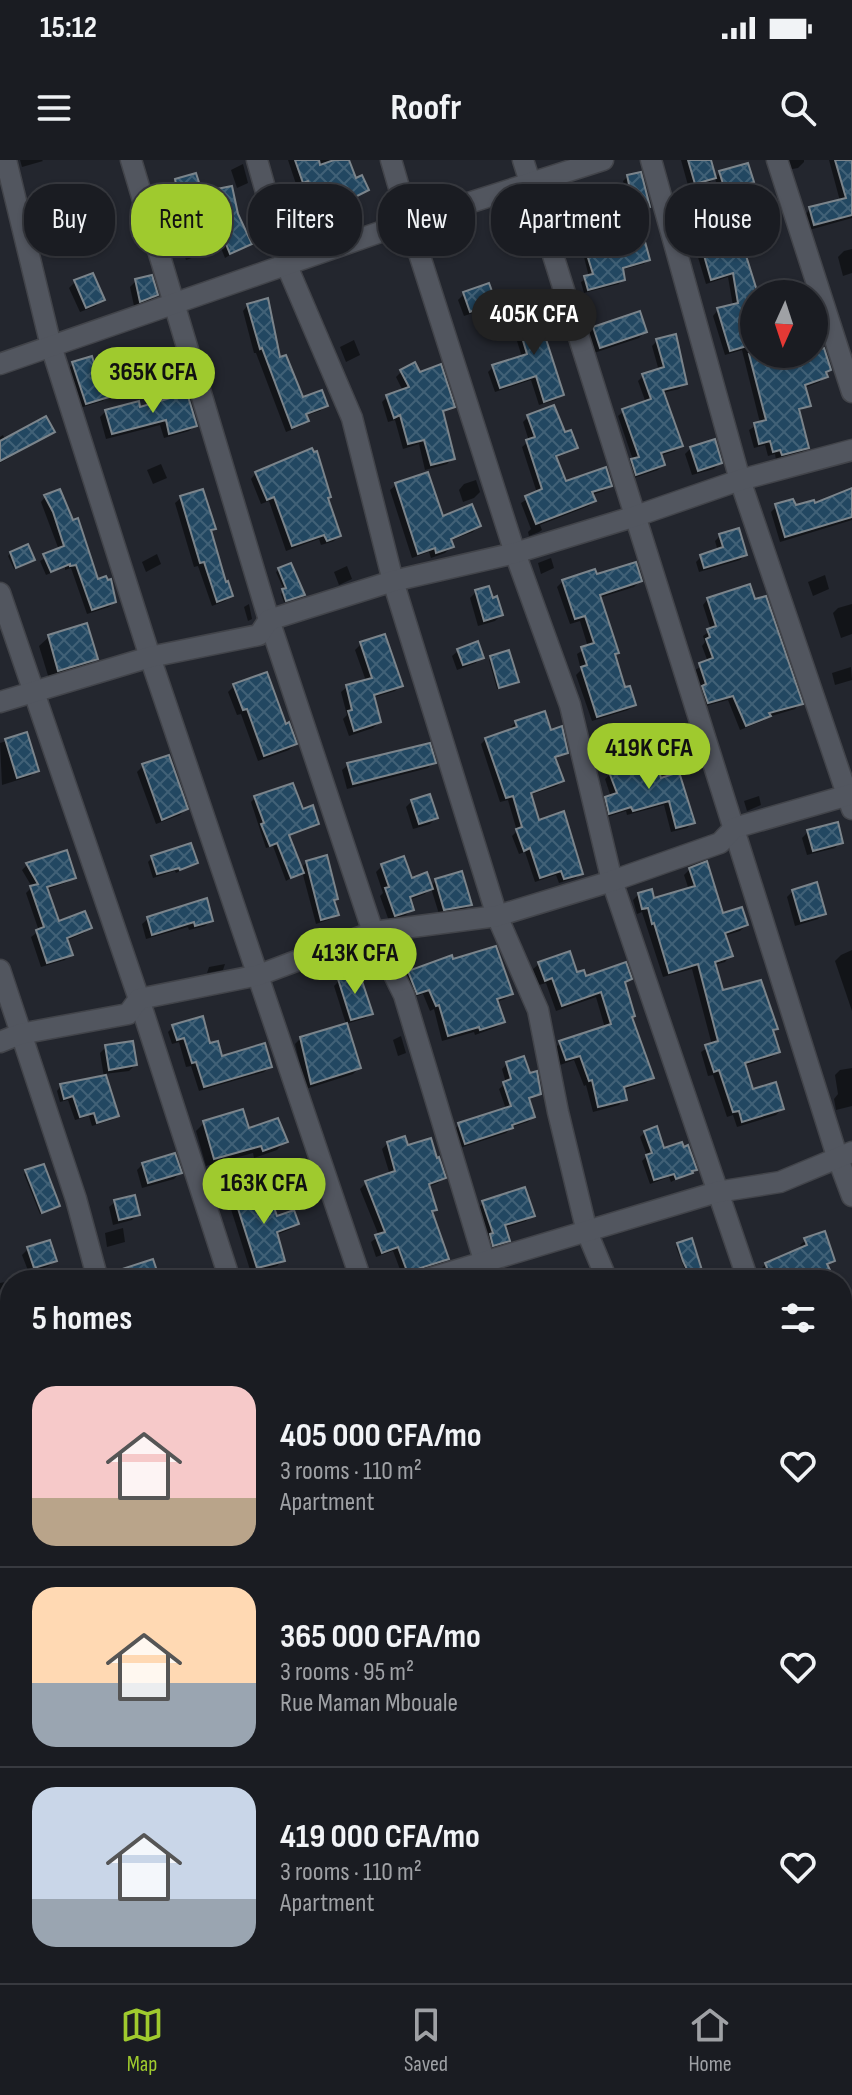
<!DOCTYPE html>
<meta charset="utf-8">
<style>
:root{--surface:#1a1c22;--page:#23252a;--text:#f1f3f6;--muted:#9fa1a5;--line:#383a40;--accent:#9fca2e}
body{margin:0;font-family:"Sofia Sans Condensed",sans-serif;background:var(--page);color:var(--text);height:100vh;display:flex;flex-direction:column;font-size:30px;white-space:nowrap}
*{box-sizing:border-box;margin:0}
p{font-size:26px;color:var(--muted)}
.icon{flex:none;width:44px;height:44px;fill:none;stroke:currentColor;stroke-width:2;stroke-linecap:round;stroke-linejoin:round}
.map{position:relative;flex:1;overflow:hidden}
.sheet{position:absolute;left:0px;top:1110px;width:852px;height:714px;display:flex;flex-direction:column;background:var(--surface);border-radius:32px 32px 0 0;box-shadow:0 2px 6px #0004,0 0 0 2px var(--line)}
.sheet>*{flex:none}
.guide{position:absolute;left:24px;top:24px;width:804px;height:72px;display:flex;gap:16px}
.needle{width:52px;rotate:183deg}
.controls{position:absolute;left:740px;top:120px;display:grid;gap:16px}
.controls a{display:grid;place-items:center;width:88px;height:88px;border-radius:50%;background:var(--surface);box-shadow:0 2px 6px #0004,0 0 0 2px var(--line);font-size:40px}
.price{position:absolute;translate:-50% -68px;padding:0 18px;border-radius:28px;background:var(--accent);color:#111;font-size:26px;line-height:52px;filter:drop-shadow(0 2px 4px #0008)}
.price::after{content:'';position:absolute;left:50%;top:48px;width:24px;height:18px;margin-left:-12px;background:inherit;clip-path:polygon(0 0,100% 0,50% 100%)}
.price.on{background:#222;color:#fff}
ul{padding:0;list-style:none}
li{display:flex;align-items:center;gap:24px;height:200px;padding:0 32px}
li+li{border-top:2px solid var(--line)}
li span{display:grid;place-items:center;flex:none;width:224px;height:160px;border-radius:24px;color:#555}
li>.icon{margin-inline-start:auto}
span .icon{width:96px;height:96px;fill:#fffc;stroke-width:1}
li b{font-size:34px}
h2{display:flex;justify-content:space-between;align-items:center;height:96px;padding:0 32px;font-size:34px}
.tag{padding:0 28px;border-radius:32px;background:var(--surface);box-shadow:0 2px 6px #0004,0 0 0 2px var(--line);font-size:28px;line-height:72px}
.tag.on{background:var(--accent);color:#111}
.status{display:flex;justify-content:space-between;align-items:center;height:56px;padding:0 40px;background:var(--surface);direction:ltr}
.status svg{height:22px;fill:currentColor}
header{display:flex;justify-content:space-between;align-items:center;height:104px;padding:0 32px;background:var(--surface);font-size:36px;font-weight:700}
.menu{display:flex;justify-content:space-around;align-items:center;height:112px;border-top:2px solid var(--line);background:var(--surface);font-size:22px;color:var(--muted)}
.menu a{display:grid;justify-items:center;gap:4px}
.menu .on{color:var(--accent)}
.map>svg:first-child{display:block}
</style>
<div class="status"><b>15:12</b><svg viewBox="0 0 49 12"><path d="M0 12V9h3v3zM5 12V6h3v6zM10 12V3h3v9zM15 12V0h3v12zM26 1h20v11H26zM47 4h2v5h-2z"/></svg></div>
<header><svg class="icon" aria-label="menu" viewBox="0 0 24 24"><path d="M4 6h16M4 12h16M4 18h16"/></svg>Roofr<svg class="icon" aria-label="search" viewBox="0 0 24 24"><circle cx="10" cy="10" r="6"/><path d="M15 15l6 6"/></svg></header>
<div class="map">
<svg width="852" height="1823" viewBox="0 0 852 1823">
<defs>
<pattern id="wetland-marsh" width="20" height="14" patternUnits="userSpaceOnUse" patternTransform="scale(2)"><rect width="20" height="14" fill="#60435f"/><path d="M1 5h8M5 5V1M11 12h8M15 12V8" fill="none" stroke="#765e76"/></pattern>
<pattern id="building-cross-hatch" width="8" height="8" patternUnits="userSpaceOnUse" patternTransform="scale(2)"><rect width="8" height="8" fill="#224761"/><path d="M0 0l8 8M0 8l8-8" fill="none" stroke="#416177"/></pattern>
</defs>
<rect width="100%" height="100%" fill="#23262e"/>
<g fill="url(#wetland-marsh)">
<polygon points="852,1613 852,1685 842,1692 842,1620"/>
<polygon points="601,1814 713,1814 704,1823 588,1823"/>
</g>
<g fill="#0007">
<polygon points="20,0 42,0 43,1 22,7"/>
<polygon points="288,0 347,0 355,21 367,30 344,44 355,66 350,71 329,78 302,26 297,27"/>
<polygon points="681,0 708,0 714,18 708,24 689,29"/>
<polygon points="783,0 804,0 804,2 798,8 787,10"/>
<polygon points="829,0 850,0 852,58 809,70 805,55 810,49 840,41"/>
<polygon points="243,4 248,23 237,28 231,10"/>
<polygon points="721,12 751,21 746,27 719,34 715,18"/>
<polygon points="628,16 648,46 644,51 630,53 624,59 610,61 607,44 612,39 626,37 623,21"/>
<polygon points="176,21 236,55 249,84 225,98 221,88 186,100 182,88 186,84 178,51 173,53 168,32"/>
<polygon points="44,39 46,55 33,59 31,42"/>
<polygon points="697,69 727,70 761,79 756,84 742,89 756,134 754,194 814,193 829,209 820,222 804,228 809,245 798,252 807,288 801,293 776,300 775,294 768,296 765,285 754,288 749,270 760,263 742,190 725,195 713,156 718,150 733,146 728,117 706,124 691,74"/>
<polygon points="586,89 600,93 648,100 644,104 621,110 622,120 619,124 584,133 581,122 589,117 583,93"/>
<polygon points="852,89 852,113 843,116 838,97 844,91"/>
<polygon points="136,121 156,135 150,141 134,146 130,127"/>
<polygon points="75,122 102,140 96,146 80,152 69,128"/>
<polygon points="464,134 494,142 488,148 464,156 458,140"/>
<polygon points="248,145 302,240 326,246 320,251 305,256 306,260 301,266 286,272 256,193 254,193 243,151"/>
<polygon points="525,152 561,169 544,178 561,235 556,240 539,245 531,220 495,232 488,212 493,207 522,197 517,181 526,174 520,157"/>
<polygon points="594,169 645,172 639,178 594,193 588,174"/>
<polygon points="354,180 360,195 346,202 340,187"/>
<polygon points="657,181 684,224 679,229 662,233 680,286 675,291 660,296 663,304 658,310 631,319 627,306 633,300 618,256 624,251 646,243 638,221 643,216 659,211 652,186"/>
<polygon points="73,204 97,221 109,235 103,241 80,248 67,210"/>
<polygon points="401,212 419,215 452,246 441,254 452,299 447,304 425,310 419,284 403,289 395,260 388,262 382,242 387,237 403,231 396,217"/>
<polygon points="139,249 195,265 189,271 164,278 160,265 106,279 100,257 106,251"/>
<polygon points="528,257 564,275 576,287 570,292 555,298 565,323 610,325 604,331 591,335 594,341 589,346 540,365 542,370 539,372 529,376 528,372 531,369 521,343 537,333 522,287 529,281 523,262"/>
<polygon points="52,271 46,277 0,303 0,277 3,275 5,280"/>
<polygon points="691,288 720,303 714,309 692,315 685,294"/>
<polygon points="161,304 167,318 153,324 147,310"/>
<polygon points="256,313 326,339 339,375 334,381 321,385 319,379 286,391 269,341 261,344 251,319"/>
<polygon points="476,320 480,332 474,338 463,342 459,330 464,324"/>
<polygon points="396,325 442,359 478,366 473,372 449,381 451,387 445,393 431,398 429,392 412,398 390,330"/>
<polygon points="852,330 852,360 780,382 771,352 777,346 813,346"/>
<polygon points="202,331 214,368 209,373 225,424 231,436 225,441 212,446 198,406 194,407 175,343 181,338"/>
<polygon points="45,337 97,421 114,442 109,447 87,454 71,408 65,410 65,407 46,415 40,401 59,390 41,342"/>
<polygon points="720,376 745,395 740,400 699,412 696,402 701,397 718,391 715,381"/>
<polygon points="11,393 32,400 14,409 8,396"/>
<polygon points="157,394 161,404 146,412 142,402"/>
<polygon points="551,398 554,408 541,414 538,403"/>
<polygon points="347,406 352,419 339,425 334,412"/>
<polygon points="279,410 303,435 301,437 284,442 281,434 284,430 276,412"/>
<polygon points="825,415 829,429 813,436 808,422"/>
<polygon points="563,421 640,421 634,427 599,438 624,530 634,545 628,550 592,561 576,515 581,510 577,494 588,487 580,461 570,464 557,427"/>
<polygon points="476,432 501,455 495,461 478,466 470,438"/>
<polygon points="708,439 800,543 795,549 768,557 763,561 740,570 728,540 702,547 698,533 701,530 695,510 708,502 702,486 705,482 703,476 711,470 703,445"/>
<polygon points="249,444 252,459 248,461 244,447"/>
<polygon points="852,444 852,474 841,478 833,453 838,448"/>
<polygon points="49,477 96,498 87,508 49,519 39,486"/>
<polygon points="361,484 401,525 395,531 372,538 379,562 373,568 349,576 343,559 347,555 341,532 347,527 366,521 355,490"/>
<polygon points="458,491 481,497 476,503 457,510 452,496"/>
<polygon points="491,498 517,521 514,523 497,529 489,500"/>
<polygon points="851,507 852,520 835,525 832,513"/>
<polygon points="234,526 284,566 295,584 289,590 258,601 241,554 237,555 228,532"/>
<polygon points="516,562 549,572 566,592 554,600 562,621 557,626 530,635 538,662 581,713 576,718 559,723 556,715 535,722 525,692 519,694 512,676 517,671 508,640 500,642 481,584 486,579 512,571 511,567"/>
<polygon points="26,575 37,610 31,616 2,625 0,583"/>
<polygon points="434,602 428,608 347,629 342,610 348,605"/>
<polygon points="143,606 186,649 180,655 156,664 137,612"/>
<polygon points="610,614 660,620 692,663 687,668 671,672 664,645 627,655 626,651 604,658 601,644 611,637 605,619"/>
<polygon points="759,636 761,645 747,651 744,641"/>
<polygon points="255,638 302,651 317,664 312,668 288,676 300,709 307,702 336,738 332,742 336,754 331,759 316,764 302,711 286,721 273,686 266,688 251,642"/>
<polygon points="412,641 436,658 430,664 413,669 406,647"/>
<polygon points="808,672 841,682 835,688 807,695 802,678"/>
<polygon points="65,692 74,717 68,722 46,730 58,764 90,767 84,773 66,781 70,794 65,800 41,807 31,777 39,771 26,733 32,727 22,710 27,705"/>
<polygon points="152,698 196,703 176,713 175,711 153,718 148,702"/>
<polygon points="382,706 430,727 436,721 470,744 464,750 439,754 431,728 425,734 409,740 412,749 406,755 389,761 380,736 383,733 376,712"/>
<polygon points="690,709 722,755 746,765 740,771 724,776 730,796 725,802 714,805 721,833 775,868 772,872 778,892 772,897 744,906 752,932 782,949 776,955 737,967 733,955 727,957 713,915 708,916 701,892 712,885 692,809 663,817 642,752 637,754 633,740 639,734 653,740 689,730 684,715"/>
<polygon points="793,731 823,753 818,759 795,766 787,737"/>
<polygon points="148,759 211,760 205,766 189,770 188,767 146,779 142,764"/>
<polygon points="852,790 852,851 835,801 841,795"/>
<polygon points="225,804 223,810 207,813 209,807"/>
<polygon points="539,804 585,819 629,819 624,825 630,858 652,917 646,923 623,930 625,939 619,945 593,952 586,925 584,926 574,900 560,905 555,888 560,883 605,868 596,837 556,851 546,823 539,825 533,809"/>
<polygon points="409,812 511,833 505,839 496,842 503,862 497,867 475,875 474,872 442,881 434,849 430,851 423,834 411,838 403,818"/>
<polygon points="339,821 370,853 366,858 346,864 334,826"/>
<polygon points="173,867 208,886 221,898 270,906 264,912 199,931 191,906 186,907 179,882 172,884 168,872"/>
<polygon points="401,876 406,893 398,896 393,880"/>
<polygon points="301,878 359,908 353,914 306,929 295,884"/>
<polygon points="106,887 135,905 129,911 104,914 117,956 112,960 92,966 89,956 75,960 68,940 60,942 57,931 61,926 104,917 100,893"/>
<polygon points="507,904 539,934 528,941 533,957 528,962 512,967 506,973 460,988 454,970 459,965 506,949 499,929 506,923 502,909"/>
<polygon points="852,908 852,946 836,950 834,939 838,934 835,915 840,910"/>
<polygon points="204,963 285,981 277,990 254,998 253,993 206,1006 196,971"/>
<polygon points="645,972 663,991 694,1009 671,1022 669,1017 650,1024 642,1001 647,996 640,977"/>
<polygon points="388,983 406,988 443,1018 438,1023 428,1027 434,1049 431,1053 447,1098 442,1104 413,1112 407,1120 404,1120 393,1091 376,1097 371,1082 379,1076 360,1029 366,1023 390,1015 382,989"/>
<polygon points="143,1004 180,1013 174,1019 142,1028 137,1010"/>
<polygon points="26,1012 58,1046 56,1048 40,1054 24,1014"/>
<polygon points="236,1041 276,1059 297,1063 291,1069 276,1075 283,1100 277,1106 251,1113 230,1046"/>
<polygon points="115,1042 138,1054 132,1060 113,1065 109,1047"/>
<polygon points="483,1043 532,1055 526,1061 504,1068 508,1080 502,1086 487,1090 477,1049"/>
<polygon points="123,1068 125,1082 107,1087 105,1073"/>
<polygon points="806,1080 833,1100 827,1107 833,1120 765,1120 760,1110 766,1104 802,1089 800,1085"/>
<polygon points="678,1084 703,1120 689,1120 676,1087"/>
<polygon points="28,1089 55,1100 49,1106 29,1113 22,1095"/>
<polygon points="213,1114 215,1120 199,1120 201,1118"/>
<polygon points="10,1121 10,1177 0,1182 0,1123"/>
<polygon points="852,1187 852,1287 849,1281 842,1283 842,1221 852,1217 842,1194"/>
<polygon points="10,1208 10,1229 8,1230 3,1214"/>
<polygon points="7,1721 10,1734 0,1738 0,1724"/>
<polygon points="842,1789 844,1793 852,1790 852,1823 840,1823 835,1814 842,1814"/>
<polygon points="136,1814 160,1814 162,1820 159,1823 139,1823"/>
</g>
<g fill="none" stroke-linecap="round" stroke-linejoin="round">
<g stroke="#104d58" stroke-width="5">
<polyline points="842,1565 852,1560"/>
<polyline points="491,1823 494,1814"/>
</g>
</g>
<g fill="url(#building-cross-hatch)" stroke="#7b848b" stroke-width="2">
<polygon points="295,0 319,0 320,5 334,0 349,0 356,18 362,15 369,30 345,42 358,66 335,74 308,21 303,23"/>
<polygon points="688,0 711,0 716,18 695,24"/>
<polygon points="835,0 852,0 852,55 814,65 809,47 846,38"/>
<polygon points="748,3 754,22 725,30 719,11"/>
<polygon points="641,12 650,47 631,50 631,55 614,58 611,37 631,34 627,15"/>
<polygon points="196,13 202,32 232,26 238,54 252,84 230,94 226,84 191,96 186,81 191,80 183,48 178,50 172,26 176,24 175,19"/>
<polygon points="726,58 728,67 756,58 763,79 743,86 758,134 754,134 754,184 730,191 717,148 738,143 733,113 711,120 696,67"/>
<polygon points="644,78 650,100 623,108 625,120 588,130 584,116 593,114 585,88 599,84 601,90"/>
<polygon points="93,113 105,140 86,148 74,120"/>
<polygon points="152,115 158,135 140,142 135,119"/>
<polygon points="489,123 496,142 470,152 463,132"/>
<polygon points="268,138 280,197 286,195 303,237 322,230 328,246 306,254 309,261 292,268 262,188 260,189 247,144"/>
<polygon points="540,144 546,159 558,154 563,170 545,176 564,235 544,242 536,216 500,228 492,205 527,194 521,174 532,170 524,150"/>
<polygon points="640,151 647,172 600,188 593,167"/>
<polygon points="676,174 687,224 663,230 683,286 661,293 665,305 636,315 631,299 639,297 622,249 651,239 642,214 664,207 656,179"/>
<polygon points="824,188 831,210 826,212 828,217 805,225 811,246 799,249 809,288 782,295 780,290 773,292 770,281 759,284 754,263 766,260 749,194 814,194 814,191"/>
<polygon points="92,196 99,219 105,217 112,236 86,244 72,202"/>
<polygon points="415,202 420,212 441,204 455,247 443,251 455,299 431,305 424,280 408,284 400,255 394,258 386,235 409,227 400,210"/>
<polygon points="187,233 197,266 169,274 166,260 112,274 105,250 139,241 140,247"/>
<polygon points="554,245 565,272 571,270 578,288 556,296 566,321 606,307 612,326 592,332 596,341 536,364 525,336 542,329 526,280 535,277 527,255"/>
<polygon points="46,256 55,272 0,301 0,281"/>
<polygon points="715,279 722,303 698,311 690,287"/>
<polygon points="312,288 314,292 317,291 331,337 328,338 341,376 327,381 324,375 292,386 274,337 267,340 255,312"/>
<polygon points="428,312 443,356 472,344 481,366 451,379 454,387 436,393 435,388 418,394 395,323"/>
<polygon points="852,328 852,357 785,377 775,344 793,339 796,345 814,340 815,343"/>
<polygon points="60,329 73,360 78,358 98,419 106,416 108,420 111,419 116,442 92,450 76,405 70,406 70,404 51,412 43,394 64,386 53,352 44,335"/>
<polygon points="203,329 216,369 211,370 226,422 228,421 233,436 217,442 204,402 200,403 180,336"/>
<polygon points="739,368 747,395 704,408 700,395 723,387 719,374"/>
<polygon points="28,384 35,400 16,408 10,392"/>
<polygon points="636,402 642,421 600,435 619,493 615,494 625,527 630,526 636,545 597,557 581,507 587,505 581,487 594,483 585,456 575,459 562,420 595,409 597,414"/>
<polygon points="291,403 305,435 286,441 282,429 286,428 278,408"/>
<polygon points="750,424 755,439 766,436 803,544 769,553 771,556 746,566 733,536 708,543 702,526 706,524 699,503 713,498 706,479 710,477 707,469 716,466 707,438"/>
<polygon points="489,426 493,438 497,436 503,455 484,461 475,430"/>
<polygon points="87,463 98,499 58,511 48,475"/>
<polygon points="385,474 403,526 374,535 381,562 354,571 348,551 352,550 346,525 372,518 360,482"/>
<polygon points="478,481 484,498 463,505 457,489"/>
<polygon points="509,490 519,522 499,528 490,496"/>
<polygon points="267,512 286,564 289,562 297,584 264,596 247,549 243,550 233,524"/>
<polygon points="545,551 551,570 562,566 568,593 555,597 564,621 531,633 539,660 564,651 583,714 564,719 561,711 540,718 530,688 524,691 516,669 522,667 513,636 506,638 485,578 517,567 515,561"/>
<polygon points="27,572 39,611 17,618 5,579"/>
<polygon points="430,583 436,603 353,624 347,603"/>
<polygon points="169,595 188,649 162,660 142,604"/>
<polygon points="655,598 661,618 679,612 695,663 676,668 669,641 633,651 631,647 609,654 605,637 617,633 609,612"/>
<polygon points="293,623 303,649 313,645 319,664 289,675 304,713 291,718 277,683 270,686 261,664 264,663 254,636"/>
<polygon points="430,634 438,658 419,664 411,640"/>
<polygon points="838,662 843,683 813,691 807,670"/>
<polygon points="191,683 198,703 180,710 179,708 157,714 151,696"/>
<polygon points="67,690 76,718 47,727 59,761 85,751 92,768 67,778 73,795 47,803 36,770 44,767 30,726 38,724 26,703"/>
<polygon points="327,695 338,739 334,740 339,755 321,760 306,701"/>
<polygon points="404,696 412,718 427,712 433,729 410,737 414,750 395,756 385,728 389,727 381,704"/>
<polygon points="707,701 723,753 742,747 748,765 725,773 733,796 715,802 723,830 761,820 778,869 773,870 780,892 745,903 753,929 776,922 784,949 742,962 739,951 733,952 719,910 714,912 705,885 718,881 698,804 669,813 654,763 652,764 648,748 642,749 638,733 652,729 654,738 695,726 689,708"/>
<polygon points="462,711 472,745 444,750 435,719"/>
<polygon points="817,722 826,754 801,761 792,730"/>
<polygon points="207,738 213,761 195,766 194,762 152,775 147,757"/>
<polygon points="496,786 513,834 497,839 505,862 480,870 479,867 448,876 439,845 436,846 429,830 417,834 408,811 452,795 453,799"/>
<polygon points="570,791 577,812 584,810 586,816 626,802 632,819 625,822 635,856 632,857 654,918 624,927 627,940 598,947 592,920 589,921 580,896 566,900 559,881 611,864 601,832 562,846 552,818 545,821 538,802"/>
<polygon points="359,812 373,854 351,860 338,819"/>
<polygon points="203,856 210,883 218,881 222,896 265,883 272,907 204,927 196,902 192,903 184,878 177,880 172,865"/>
<polygon points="347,863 361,908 311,924 300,877"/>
<polygon points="133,881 137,905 109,910 105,885"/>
<polygon points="524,896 530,913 537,911 541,934 529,938 535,957 512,965 513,968 465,984 458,963 511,946 503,922 511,919 506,902"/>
<polygon points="106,915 119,956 97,963 94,953 80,957 73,936 64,939 60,924"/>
<polygon points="243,949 249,968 278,958 288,982 263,991 261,986 214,999 203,961"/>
<polygon points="657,966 664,988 682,982 684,987 688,985 697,1010 692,1011 693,1013 676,1019 674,1014 654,1020 646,995 652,993 644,971"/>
<polygon points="405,976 408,985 431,978 437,998 439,997 446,1018 429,1024 437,1050 432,1051 449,1099 420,1108 410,1119 398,1087 382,1093 375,1075 385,1072 365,1021 395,1011 387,982"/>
<polygon points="175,993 182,1013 148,1023 142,1003"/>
<polygon points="44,1004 60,1046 42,1053 25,1010"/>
<polygon points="267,1027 277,1056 294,1050 299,1064 277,1072 285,1101 257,1108 235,1039"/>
<polygon points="525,1027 535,1056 505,1065 510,1081 493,1086 490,1074 493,1073 482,1041"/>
<polygon points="135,1035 140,1055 119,1060 114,1040"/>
<polygon points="825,1071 835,1101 827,1104 835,1120 772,1120 765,1103 807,1085 804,1078"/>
<polygon points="692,1078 705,1120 692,1120 683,1101 677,1083"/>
<polygon points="50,1080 57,1101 34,1108 27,1087"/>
<polygon points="153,1099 160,1120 111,1120 110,1113"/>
</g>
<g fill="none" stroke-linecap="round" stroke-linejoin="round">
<defs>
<g id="street">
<polyline points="6,0 51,186 150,497 361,1120"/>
<polyline points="131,0 269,460 373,772 404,835 490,1120"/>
<polyline points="257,0 287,106 352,258 393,421 497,756 538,850 558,952 587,1072 607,1120"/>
<polyline points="391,0 409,62 515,393 570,545 612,721 748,1120"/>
<polyline points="523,0 837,996 852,1036"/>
<polyline points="651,0 740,320 852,649"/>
<polyline points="777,0 852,232"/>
<polyline points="0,204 409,62 603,0"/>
<polyline points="0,433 139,839 230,1120"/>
<polyline points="0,542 150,497 259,475 269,460 393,421 515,393 636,356 740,320 852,290"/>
<polyline points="0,810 76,1039 98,1120"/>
<polyline points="0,882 20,874 128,854 139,839 259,815 373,772 497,756 612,721 720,683 734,668 852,634"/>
<polyline points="424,1120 717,1032 780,1022 852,992"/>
<polyline points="0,1239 10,1267"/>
<polyline points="842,1370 852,1394"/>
<polyline points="195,1814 196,1823"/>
<polyline points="305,1814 307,1823"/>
</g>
</defs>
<use href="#street" stroke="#42444a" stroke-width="23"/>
<use href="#street" stroke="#52565f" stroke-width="20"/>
</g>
</svg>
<div class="controls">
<a><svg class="needle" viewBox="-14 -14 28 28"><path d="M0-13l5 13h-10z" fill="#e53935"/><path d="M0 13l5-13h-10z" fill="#9fa1a5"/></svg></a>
</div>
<b class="price on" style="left:534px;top:197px">405K CFA</b>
<b class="price" style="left:153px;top:255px">365K CFA</b>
<b class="price" style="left:649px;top:631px">419K CFA</b>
<b class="price" style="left:355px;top:836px">413K CFA</b>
<b class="price" style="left:264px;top:1066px">163K CFA</b>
<div class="guide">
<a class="tag">Buy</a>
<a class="tag on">Rent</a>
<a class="tag">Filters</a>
<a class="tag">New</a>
<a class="tag">Apartment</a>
<a class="tag">House</a>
</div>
<section class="sheet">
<h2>5 homes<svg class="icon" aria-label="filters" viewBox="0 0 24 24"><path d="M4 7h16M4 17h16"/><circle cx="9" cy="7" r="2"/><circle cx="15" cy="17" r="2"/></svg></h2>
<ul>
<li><span style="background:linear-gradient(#f6c9c9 70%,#b9a48a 0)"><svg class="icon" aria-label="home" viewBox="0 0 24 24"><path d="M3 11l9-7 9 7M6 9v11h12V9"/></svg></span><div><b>405 000 CFA/mo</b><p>3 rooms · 110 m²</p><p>Apartment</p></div><svg class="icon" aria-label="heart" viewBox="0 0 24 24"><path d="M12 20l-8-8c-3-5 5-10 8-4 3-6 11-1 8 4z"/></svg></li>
<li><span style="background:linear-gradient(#ffd9b3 60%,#9aa5b1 0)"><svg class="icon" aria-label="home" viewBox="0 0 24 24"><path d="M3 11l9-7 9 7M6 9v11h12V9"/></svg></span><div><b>365 000 CFA/mo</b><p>3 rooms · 95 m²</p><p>Rue Maman Mbouale</p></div><svg class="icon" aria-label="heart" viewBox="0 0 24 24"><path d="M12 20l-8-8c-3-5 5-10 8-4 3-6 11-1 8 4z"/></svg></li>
<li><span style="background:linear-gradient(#c9d6e8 70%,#9aa5b1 0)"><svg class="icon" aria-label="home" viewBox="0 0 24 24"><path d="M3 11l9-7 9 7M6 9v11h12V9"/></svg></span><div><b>419 000 CFA/mo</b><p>3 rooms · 110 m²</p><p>Apartment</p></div><svg class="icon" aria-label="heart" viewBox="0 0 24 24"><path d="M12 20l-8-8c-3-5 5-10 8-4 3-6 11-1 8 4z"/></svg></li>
</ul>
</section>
</div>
<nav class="menu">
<a class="on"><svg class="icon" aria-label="map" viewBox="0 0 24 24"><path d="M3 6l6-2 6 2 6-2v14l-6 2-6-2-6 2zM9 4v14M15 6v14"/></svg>Map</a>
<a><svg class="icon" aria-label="saved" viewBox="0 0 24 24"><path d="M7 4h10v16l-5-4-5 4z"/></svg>Saved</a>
<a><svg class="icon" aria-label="home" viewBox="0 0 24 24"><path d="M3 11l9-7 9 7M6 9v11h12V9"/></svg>Home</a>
</nav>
